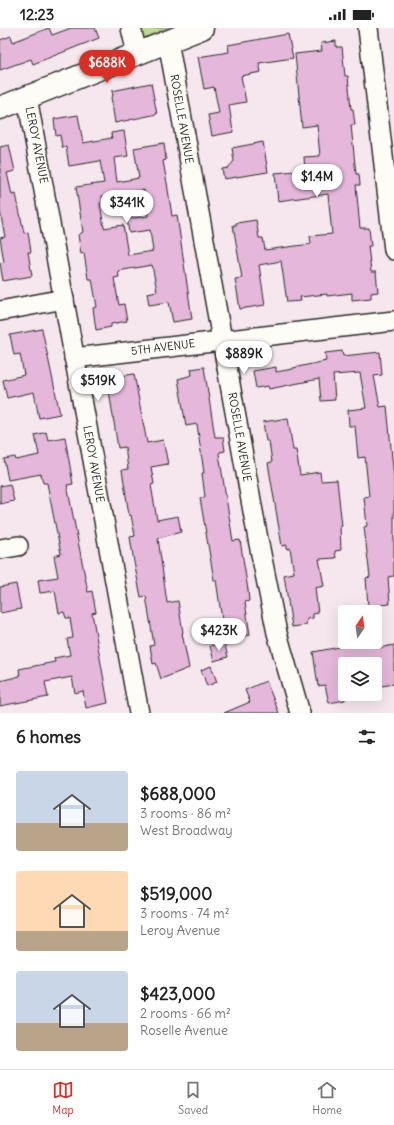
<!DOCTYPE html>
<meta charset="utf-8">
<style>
:root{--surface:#fff;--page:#f2f2f2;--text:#222;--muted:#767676;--line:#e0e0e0;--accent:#d93025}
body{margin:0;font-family:Delius,sans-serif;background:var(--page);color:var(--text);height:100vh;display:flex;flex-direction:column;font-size:15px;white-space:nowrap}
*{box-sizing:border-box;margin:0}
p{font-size:13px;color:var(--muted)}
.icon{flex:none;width:22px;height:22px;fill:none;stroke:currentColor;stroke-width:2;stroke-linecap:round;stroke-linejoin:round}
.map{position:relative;height:685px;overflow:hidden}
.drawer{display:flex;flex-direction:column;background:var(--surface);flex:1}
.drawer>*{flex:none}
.needle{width:26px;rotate:13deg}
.controls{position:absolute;left:338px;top:577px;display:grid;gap:8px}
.controls a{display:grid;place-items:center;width:44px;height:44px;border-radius:4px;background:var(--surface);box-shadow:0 4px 16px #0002;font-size:20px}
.price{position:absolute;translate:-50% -34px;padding:0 9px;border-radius:14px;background:#fff;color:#222;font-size:13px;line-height:26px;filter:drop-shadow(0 1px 2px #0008)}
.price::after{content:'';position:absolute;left:50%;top:24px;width:12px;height:9px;margin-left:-6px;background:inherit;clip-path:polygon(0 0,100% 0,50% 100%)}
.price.on{background:var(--accent);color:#fff}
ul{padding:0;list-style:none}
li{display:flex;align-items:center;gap:12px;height:100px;padding:0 16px}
li span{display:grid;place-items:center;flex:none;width:112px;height:80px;border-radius:4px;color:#555}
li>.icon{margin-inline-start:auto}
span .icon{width:48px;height:48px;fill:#fffc;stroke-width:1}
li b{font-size:17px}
h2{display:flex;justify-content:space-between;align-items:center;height:48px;padding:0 16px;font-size:17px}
.status{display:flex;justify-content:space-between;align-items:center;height:28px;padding:0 20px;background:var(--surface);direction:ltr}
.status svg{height:11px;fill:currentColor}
.tab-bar{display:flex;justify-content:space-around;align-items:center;height:56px;border-top:1px solid var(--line);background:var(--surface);font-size:11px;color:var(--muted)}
.tab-bar a{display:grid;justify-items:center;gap:2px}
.tab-bar .on{color:var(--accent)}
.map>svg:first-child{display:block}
</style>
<div class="status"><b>12:23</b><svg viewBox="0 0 49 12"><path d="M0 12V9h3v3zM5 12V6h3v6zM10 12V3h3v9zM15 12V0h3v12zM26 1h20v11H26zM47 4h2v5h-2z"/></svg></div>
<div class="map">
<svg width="394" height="685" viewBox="0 0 394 685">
<rect width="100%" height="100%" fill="#f6e7ee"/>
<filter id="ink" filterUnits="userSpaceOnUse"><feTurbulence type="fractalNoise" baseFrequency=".025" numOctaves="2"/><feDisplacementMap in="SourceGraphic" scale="8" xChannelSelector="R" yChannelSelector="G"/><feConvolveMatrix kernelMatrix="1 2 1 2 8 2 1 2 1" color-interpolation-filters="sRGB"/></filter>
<g filter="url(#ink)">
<polygon fill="#bfda92" stroke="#75825e" points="138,0 178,0 141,14"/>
<g fill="#e5b7da" stroke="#2b2b2b" fill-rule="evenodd">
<polygon points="49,0 52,7 71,0 95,0 99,10 33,36 31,31 0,42 0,12 11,8 13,14"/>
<polygon points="288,6 293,30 259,35 261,44 241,48 246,74 229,77 233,104 212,108 208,87 219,85 214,59 204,61 198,29 229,24 228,17"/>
<polygon points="336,13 336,19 342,19 345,48 348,48 351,81 353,81 355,97 351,97 356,146 359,146 360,157 356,157 360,200 369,200 371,218 368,218 371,244 376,244 378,264 371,265 371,270 352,272 352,265 327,268 327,266 300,269 301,273 287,274 281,233 259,237 265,277 240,281 235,251 242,250 233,197 236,197 236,195 256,192 259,210 263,210 265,222 311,216 310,208 332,206 328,166 278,173 275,145 305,142 304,129 320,128 317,97 302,99 295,26 322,23 321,15"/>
<polygon points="151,55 157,86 115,95 111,69 113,68 112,63"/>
<path d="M78,87l5,28 29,-5 -1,-5 13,-2 4,25 -14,2 3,24 22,-4 -5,-30 30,-5 2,17 -3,1 4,22 5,33 5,-1 15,104 -19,3 -4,-20 -20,3 -2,-12 10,-2 -5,-26 -34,6 1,6 -5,1 5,27 5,-1 3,17 -16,3v3l-15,3 -3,-22 4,-1 -5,-28h-4l-4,-26 -3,1 -3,-19 5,-3 -7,-45 28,-4 -4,-22 -31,5 -3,-19h-4l-2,-12 -4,1 -2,-17zM144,162l4,26 -21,3 2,14 21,-3 3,21 -25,4 -5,-30 -19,3 -4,-25h3l-1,-7z"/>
<polygon points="263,114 268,144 224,151 222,141 228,140 234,133 232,120"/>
<polygon points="9,117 15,143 7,145 12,167 16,166 24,205 28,204 31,224 28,224 32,248 3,253 0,235 4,234 0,210 5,209 0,183 0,119"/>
<polygon points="42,301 60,386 39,390 34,364 7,370 3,352 24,347 20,326 14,327 10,307"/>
<polygon points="342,323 343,328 380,324 382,347 374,348 380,379 387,378 394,450 394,548 388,549 390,576 368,578 366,550 370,549 364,499 367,498 364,469 369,468 365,429 358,430 355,398 349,398 348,382 366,380 360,345 333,347 335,372 321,373 319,351 269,361 268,358 256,360 253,343 276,339 276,344 293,341 293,340 326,333 325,325"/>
<polygon points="204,339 215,409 223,409 225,423 220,424 219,426 233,513 240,512 248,562 249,573 245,574 250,607 223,612 220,592 222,592 216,552 214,552 200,470 205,469 202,445 204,445 197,396 186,398 178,351 192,347 191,341"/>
<polygon points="134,346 147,415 163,412 168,436 151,439 154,456 151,457 157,492 178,488 181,504 158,510 167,575 178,573 183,605 182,605 189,640 161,651 156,635 153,636 150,618 154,617 146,568 141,569 134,534 130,509 135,508 131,487 129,487 122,442 128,441 125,419 118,420 107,350"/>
<polygon points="288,390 293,422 296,422 300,447 320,444 321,453 337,452 342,498 340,499 341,522 335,523 336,530 319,531 324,558 315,560 318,585 313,586 313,590 307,591 306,597 292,599 284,547 294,545 290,520 287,521 287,517 282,518 268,435 272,434 269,413 266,413 263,394"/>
<polygon points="46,404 48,412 65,409 73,456 67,457 88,564 92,563 96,584 92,585 108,675 86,680 83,663 75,665 72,649 45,654 48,669 0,678 0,653 20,648 19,641 55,634 54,630 70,627 67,611 73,610 70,590 66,590 64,584 59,585 55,563 40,565 38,552 58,549 54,528 61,526 47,455 43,455 41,446 8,452 4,431 15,429 16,432 39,427 35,407"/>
<polygon points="10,456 14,473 0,476 0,458"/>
<polygon points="16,556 21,581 0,585 0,559"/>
<polygon points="224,614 228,629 214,633 210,618"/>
<polygon points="355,614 378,614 379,620 394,617 394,656 375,659 375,636 345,636 345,672 329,675 325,657 318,658 313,624 356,616"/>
<polygon points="211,638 217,654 207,658 201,642"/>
<polygon points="266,653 279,685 224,685 250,674 245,662"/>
</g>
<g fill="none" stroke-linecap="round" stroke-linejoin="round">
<defs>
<g id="minor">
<polyline points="131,0 137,26"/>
<polyline points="368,0 394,222"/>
<polyline points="168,13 258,511 277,605 300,685"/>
<polyline points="27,69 139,685"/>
<polyline points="0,283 64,271"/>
<polyline points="74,330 394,293"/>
<polyline points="0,521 18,518"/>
</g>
<polyline id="major" points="0,80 202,0"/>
</defs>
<use href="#minor" stroke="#2b2b2b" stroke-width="22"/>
<use href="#major" stroke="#2b2b2b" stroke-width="25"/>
<use href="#minor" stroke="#fdfcf7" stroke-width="19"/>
<use href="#major" stroke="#fdfcf7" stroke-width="22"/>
</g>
</g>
<g text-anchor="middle" stroke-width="3" stroke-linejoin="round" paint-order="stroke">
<g font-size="11" fill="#2b2b2b" stroke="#fdfcf7">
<text transform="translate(182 91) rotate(80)" y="4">ROSELLE AVENUE</text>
<text transform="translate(37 117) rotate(79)" y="4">LEROY AVENUE</text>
<text transform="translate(163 319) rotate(-7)" y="4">5TH AVENUE</text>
<text transform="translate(240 409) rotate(80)" y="4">ROSELLE AVENUE</text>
<text transform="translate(94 436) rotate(80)" y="4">LEROY AVENUE</text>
</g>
</g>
</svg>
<div class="controls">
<a><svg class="needle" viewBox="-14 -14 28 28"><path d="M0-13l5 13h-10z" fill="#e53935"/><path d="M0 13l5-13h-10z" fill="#767676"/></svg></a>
<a><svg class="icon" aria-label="layers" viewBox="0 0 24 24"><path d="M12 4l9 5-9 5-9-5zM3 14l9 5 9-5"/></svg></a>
</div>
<b class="price on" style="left:107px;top:56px">$688K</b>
<b class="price" style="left:317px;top:170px">$1.4M</b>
<b class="price" style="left:127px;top:196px">$341K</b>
<b class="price" style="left:244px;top:347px">$889K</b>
<b class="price" style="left:98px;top:374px">$519K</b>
<b class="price" style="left:219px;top:624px">$423K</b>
</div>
<section class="drawer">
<h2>6 homes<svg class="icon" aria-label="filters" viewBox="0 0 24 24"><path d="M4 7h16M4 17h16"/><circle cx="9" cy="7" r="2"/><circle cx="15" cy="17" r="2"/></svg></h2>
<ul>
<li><span style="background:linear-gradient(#c9d6e8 65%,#b9a48a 0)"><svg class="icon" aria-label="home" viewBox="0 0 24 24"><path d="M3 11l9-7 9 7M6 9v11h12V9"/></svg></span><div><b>$688,000</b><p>3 rooms · 86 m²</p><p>West Broadway</p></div></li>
<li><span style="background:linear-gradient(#ffd9b3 75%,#b9a48a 0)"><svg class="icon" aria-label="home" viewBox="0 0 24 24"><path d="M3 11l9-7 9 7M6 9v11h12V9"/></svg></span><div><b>$519,000</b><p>3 rooms · 74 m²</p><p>Leroy Avenue</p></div></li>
<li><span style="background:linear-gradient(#c9d6e8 65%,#b9a48a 0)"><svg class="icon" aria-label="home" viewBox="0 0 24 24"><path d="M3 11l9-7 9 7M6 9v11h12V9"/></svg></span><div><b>$423,000</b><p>2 rooms · 66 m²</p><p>Roselle Avenue</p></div></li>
</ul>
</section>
<nav class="tab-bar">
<a class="on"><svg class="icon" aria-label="map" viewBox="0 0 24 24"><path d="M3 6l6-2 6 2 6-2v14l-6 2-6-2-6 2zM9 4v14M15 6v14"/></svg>Map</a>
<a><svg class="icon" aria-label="saved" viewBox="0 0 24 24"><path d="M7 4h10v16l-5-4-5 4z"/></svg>Saved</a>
<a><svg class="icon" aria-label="home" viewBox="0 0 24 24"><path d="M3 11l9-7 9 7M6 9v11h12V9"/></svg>Home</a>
</nav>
